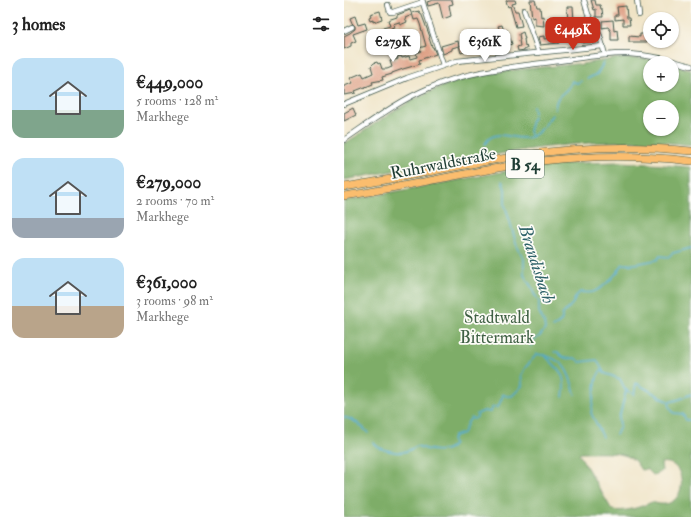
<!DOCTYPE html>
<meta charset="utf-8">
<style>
:root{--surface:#fff;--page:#f6f6f6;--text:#222;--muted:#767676;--accent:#c8321e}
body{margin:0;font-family:"IM FELL Double Pica",serif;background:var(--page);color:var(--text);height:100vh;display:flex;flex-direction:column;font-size:15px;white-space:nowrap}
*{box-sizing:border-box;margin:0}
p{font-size:13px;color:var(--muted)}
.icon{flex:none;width:22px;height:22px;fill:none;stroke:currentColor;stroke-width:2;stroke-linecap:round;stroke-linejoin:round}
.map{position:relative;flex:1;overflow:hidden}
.panel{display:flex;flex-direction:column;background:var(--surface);width:344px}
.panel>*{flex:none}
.buttons{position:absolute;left:299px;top:12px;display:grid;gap:8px}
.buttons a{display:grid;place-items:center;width:36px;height:36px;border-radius:50%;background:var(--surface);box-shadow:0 1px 3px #0004;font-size:20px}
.price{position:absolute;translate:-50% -34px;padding:0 9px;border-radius:8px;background:#fff;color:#222;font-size:13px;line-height:26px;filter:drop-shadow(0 1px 2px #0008)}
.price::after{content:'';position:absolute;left:50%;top:24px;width:12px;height:9px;margin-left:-6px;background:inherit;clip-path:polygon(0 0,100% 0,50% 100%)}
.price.selected{background:var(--accent);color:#fff}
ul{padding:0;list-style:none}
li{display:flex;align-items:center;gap:12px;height:100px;padding:0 12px}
li span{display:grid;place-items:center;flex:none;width:112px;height:80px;border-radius:12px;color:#555}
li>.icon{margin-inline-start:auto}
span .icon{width:48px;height:48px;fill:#fffc;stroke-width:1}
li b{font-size:17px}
h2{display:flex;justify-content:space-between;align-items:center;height:48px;padding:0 12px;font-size:17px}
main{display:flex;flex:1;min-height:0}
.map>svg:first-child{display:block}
</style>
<main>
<section class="panel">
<h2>3 homes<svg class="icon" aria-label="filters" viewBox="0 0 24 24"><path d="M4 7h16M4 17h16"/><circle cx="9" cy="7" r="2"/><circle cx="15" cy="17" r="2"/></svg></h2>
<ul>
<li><span style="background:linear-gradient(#bfe0f5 65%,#7fa58c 0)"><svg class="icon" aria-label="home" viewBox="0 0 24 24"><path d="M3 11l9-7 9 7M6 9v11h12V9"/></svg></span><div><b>€449,000</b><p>5 rooms · 128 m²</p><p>Markhege</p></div></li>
<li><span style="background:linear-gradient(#bfe0f5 75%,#9aa5b1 0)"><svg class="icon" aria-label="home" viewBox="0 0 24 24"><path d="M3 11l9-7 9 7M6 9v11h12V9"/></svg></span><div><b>€279,000</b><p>2 rooms · 70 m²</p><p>Markhege</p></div></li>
<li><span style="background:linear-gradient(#bfe0f5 60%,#b9a48a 0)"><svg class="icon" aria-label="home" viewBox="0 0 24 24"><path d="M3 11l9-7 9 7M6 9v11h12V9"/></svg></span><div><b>€361,000</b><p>3 rooms · 98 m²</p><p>Markhege</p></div></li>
</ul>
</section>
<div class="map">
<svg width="347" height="517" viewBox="0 0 347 517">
<rect width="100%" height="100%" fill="#fdfcf7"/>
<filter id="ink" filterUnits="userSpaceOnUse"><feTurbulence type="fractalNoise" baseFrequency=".025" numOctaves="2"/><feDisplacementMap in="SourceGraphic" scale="8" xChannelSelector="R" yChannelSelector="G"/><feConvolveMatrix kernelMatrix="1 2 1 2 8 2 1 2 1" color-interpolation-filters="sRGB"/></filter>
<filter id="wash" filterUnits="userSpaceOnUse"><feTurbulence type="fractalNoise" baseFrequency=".012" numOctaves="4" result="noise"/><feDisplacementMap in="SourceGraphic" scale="16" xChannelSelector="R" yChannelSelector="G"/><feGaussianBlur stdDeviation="0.9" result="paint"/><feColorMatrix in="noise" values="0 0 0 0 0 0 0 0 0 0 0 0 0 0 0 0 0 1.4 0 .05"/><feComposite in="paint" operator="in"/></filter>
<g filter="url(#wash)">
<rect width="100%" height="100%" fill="#efe3c5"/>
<g fill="#7ead67" stroke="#4e754e" fill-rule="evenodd">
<path d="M275,58l26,1 21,4h-16v22h22v-21l19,6v75c-91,-11 -177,6 -267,22l-21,2 -59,11v-36c31,-20 62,-43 97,-57 42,-17 90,-18 134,-23h4l2,2 1,-1v-1zM306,107h22v22h-22z"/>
<path d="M277,162l70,5v350h-347v-316l202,-37zM237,453c14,0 39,-2 50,5 5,3 7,8 10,12l6,-1 6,6h3l6,-4 -1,-8c29,-6 28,53 -9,39 -14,6 -26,10 -40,8l-33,-56z"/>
</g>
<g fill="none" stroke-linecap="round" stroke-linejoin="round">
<g stroke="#50aace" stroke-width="1.5">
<polyline points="243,79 253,74 260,62"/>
<polyline points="189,106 190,113"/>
<path d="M211,110c1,-20 13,-15 17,-29l5,2 4,-2"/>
<polyline points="187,136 185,131 189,117"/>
<path d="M141,144c10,-19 32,-1 46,-7 10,-5 15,-14 21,-22"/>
<polyline points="158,181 161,189 161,205 173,246 180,259 180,275 188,288 190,294 195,301 195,312 200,322 201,329 196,336 187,342 187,346"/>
<path d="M209,327c5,-2 10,-6 9,-12l11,-12 3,-7 4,-4c4,0 10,1 13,0 11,-4 24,-18 30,-28 11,2 22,-3 34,-4l3,-4 8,1 5,-4 18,-5"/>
<path d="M210,352h4c5,7 9,7 17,6l5,4 17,-2 7,13 16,6 5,10 9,6 2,-12 33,19 1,6 4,5 9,1 3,6h5"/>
<path d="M200,355c16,15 23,19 19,42"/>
<polyline points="257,370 253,377 247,413 259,437"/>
<polyline points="326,402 336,399 347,394"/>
<path d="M0,417c11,3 17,8 24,16"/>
<polyline points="272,435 276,426 275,418 282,391"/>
<path d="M29,442c4,6 7,6 13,8 14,4 19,3 31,-4 10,4 30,9 37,-2l-2,-4 2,-4 9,-3 5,-11 3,-4 3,1 3,-2v-3l7,-3 6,1 3,-5h5l4,-9 1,-4 3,2h6l10,-10v-6l-1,-4 4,-8 12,-14c27,4 32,16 38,40"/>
</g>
</g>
<g id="blocks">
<g fill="#dfa287">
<polygon points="89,0 108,0 109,4 105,5 107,16 99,19 95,3 84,6 83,2"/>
<polygon points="164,0 171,0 172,3 168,4 171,11 174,11 178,26 172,27 166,6 164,7 162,1"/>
<polygon points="186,0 191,0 193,7 196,7 197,17 199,16 200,26 191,25 191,17 188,18"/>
<polygon points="247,0 251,0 252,5 256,5 257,9 258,9 259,17 252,17 252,9 250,10"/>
<polygon points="282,6 283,18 285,18 286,25 279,25 279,19 271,20 271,15 274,15 273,7"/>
<polygon points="223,7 229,7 230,21 233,20 233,23 241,22 242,23 245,31 247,31 248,42 238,43 236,37 225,38 224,35 214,36 214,31 218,31 217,24 224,24"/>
<polygon points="66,10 68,15 61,18 63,22 56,25 55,22 49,24 50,27 47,28 50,35 42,37 39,28 46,26 44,20 53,17 53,15"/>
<polygon points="36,11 38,19 29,22 29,20 26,21 25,17 27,16 26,14"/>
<polygon points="75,11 76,13 77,13 86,37 85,38 88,47 89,47 92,54 75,60 76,64 73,65 59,69 48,73 48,74 38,77 39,80 28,82 29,84 11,91 12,93 0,95 0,86 9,83 6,78 18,73 20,77 29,73 27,66 30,63 33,62 34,64 36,63 38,69 43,69 48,67 46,61 54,59 53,57 57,56 58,58 65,56 66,59 73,57 72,53 77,51 75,48 82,46 76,24 74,19 70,20 68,13"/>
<polygon points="11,16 14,25 21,23 23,29 9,34 12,41 7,43 7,46 0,49 0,36 6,33 11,29 11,26 8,23 6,18"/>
<polygon points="269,20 270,31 273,30 274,40 267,40 267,31 264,27 258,28 258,21"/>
<polygon points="158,25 160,31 163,30 168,44 162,46 161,45 151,48 149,41 147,41 141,43 142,48 136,49 133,38 126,41 124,35 130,33 131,35 144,31 145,36 156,31 154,26"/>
<polygon points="179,32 181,39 180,39 181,46 182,45 183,49 181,49 181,50 174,51 173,47 176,46 175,40 176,40 175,34"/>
<polygon points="296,34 303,34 303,42 285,42 285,36 296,37"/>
<polygon points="200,36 200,39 214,37 215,43 196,45 194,37"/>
<polygon points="114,41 115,46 126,43 128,49 117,53 115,46 108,48 108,50 99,54 97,46"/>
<polygon points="9,108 12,115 0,121 0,113"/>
</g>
</g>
</g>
<g filter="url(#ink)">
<use href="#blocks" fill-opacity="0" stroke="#3e564a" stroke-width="1"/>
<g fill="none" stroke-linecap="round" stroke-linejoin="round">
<defs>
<g id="minor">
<polyline points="78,0 99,65"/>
<polyline points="240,0 244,14 256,36 261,55"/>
<polyline points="293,0 295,15"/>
<polyline points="44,5 46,12 49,12 79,2"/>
<polyline points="180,10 195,53"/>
<polyline points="0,31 8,27"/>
<polyline points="0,104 63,78 113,61 259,46"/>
<path d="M0,140c28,-19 54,-39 85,-52 41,-18 86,-21 130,-27 23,-3 46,-8 70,-7 21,1 42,6 62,12"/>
</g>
<g id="highway">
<path d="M0,187c58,-9 116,-22 174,-31 57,-9 116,-11 173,-5"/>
<path d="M0,196c66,-10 132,-26 198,-35 49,-6 100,-6 149,0"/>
</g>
</defs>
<use href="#minor" stroke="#3e564a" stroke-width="6"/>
<use href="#highway" stroke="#3e564a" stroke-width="8"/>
<use href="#minor" stroke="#fff" stroke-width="4.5"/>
<use href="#highway" stroke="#fbbd6e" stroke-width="7"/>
</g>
</g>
<g text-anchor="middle" stroke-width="3.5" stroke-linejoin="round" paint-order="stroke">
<rect fill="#fdfcf7" stroke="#62766e" stroke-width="1" x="162" y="150" width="38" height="28" rx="3"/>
<g font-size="16" font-weight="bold" fill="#1f3d34">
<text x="181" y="170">B 54</text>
</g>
<g font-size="17" fill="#1f3d34" stroke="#fdfcf7">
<text transform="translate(99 163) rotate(-11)" y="6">Ruhrwaldstraße</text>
</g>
<g font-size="17" fill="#3f6044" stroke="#fdfcf7">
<text x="153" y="323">Stadtwald<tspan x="153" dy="20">Bittermark</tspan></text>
</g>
<g font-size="18" font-style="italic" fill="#30636a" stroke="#fdfcf7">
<text transform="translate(193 264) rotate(72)" y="6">Brandisbach</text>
</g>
</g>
</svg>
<div class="buttons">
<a><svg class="icon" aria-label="locate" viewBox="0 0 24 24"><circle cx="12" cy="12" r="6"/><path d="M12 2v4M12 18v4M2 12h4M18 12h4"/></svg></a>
<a>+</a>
<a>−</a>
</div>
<b class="price selected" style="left:229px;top:51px">€449K</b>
<b class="price" style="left:49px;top:63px">€279K</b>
<b class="price" style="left:141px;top:63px">€361K</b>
</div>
</main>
